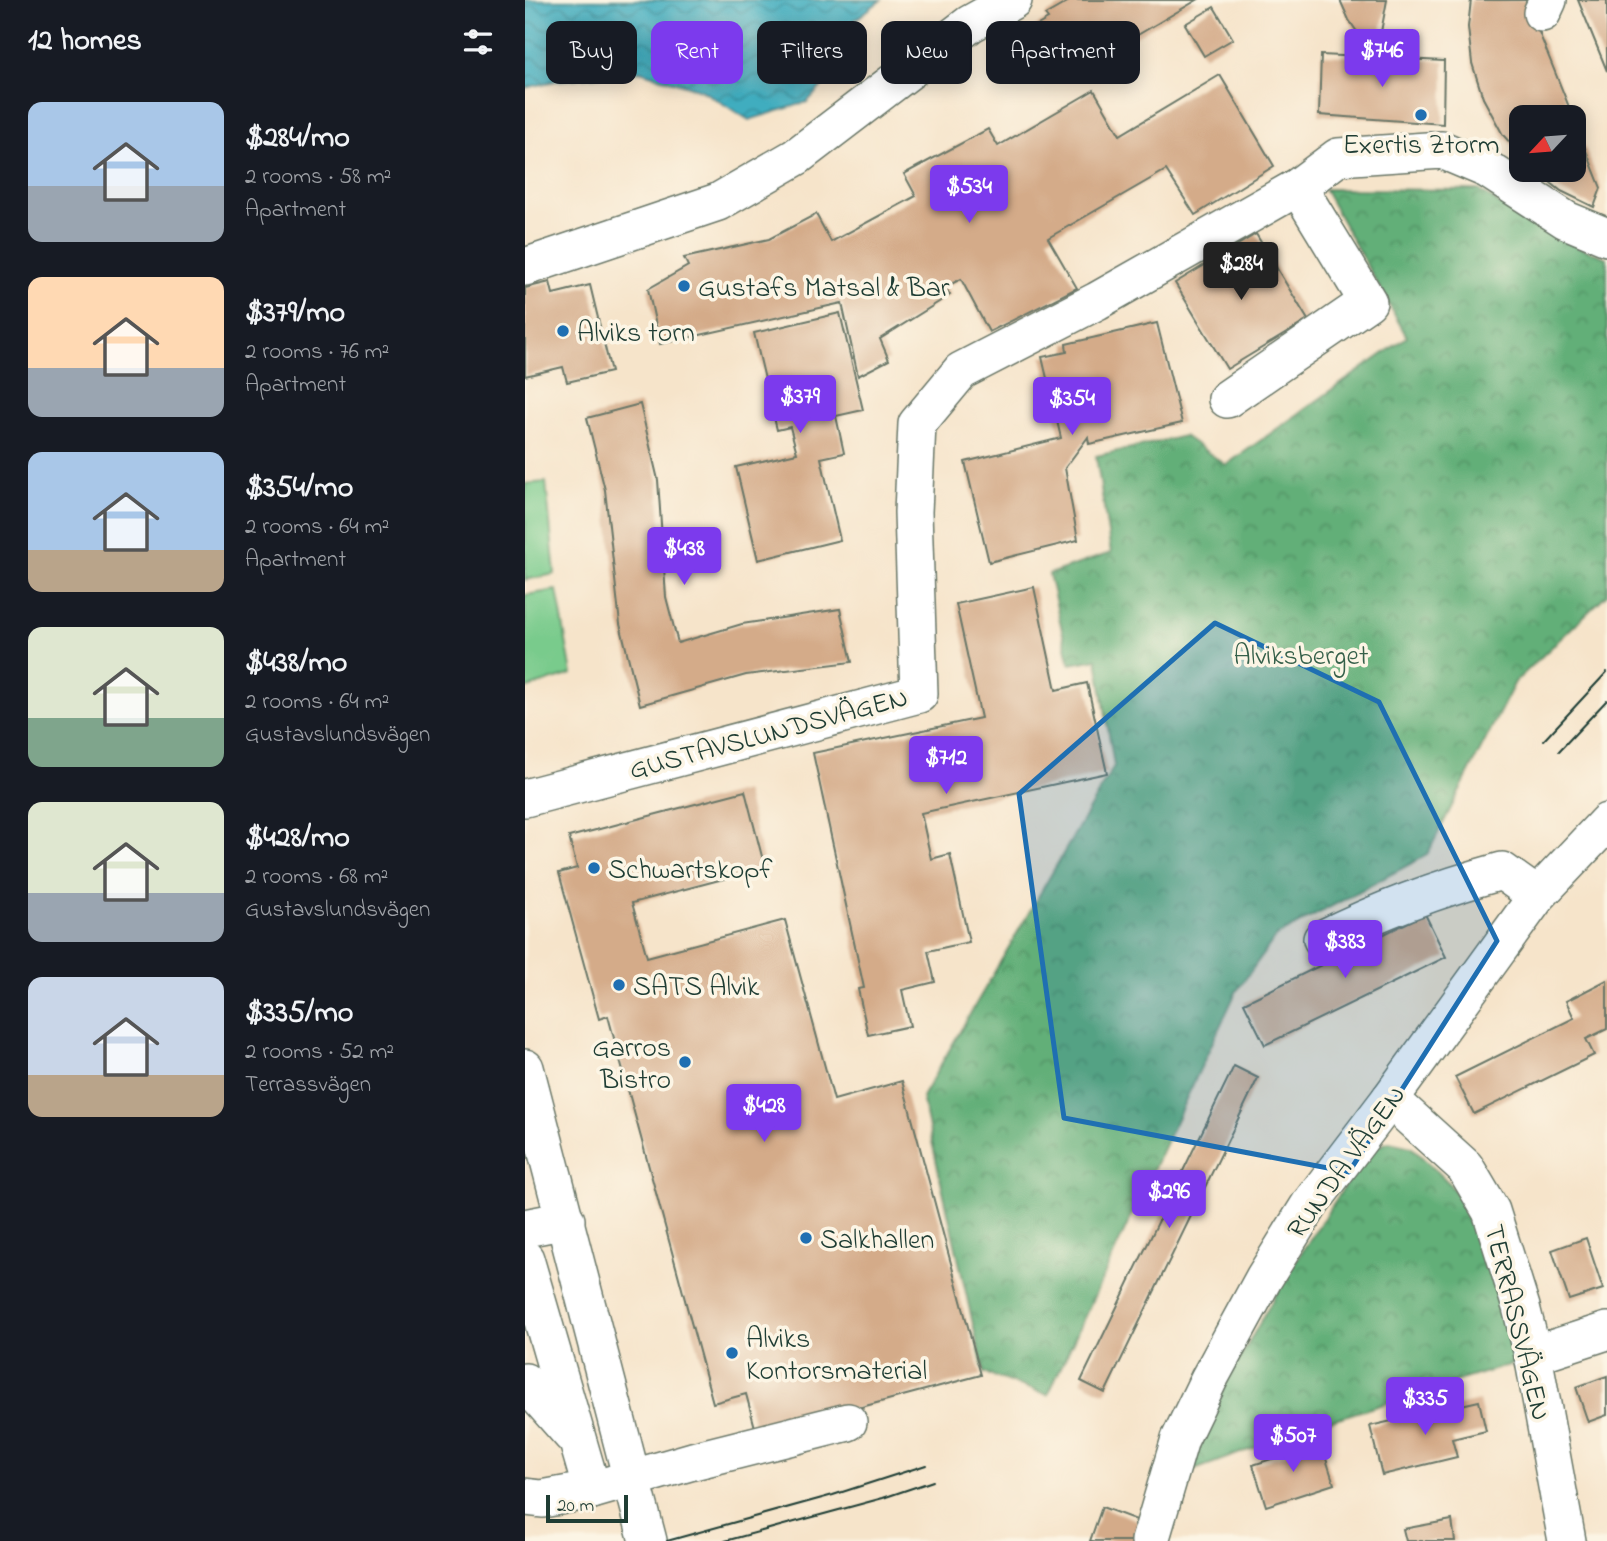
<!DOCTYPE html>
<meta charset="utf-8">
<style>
:root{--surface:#171b24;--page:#242831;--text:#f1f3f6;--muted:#9ea1a6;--accent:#7c3aed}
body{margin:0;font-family:"Indie Flower",sans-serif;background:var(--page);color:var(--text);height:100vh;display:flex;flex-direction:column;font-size:26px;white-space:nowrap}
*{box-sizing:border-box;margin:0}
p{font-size:23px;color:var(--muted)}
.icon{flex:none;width:38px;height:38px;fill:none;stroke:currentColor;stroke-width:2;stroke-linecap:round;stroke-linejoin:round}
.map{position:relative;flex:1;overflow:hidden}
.panel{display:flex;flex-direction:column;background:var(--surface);width:525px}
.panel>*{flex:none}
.top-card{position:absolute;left:21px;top:21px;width:665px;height:63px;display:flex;gap:14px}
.needle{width:46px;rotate:244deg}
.tools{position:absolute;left:984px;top:105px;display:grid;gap:14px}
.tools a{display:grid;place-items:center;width:77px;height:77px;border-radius:14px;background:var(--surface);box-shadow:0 4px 18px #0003;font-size:35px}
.scale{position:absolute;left:21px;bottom:18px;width:82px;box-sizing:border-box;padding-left:7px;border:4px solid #1f3d34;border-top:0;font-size:19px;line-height:24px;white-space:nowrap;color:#1f3d34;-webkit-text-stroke:5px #fcf5e5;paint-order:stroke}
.price{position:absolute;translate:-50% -60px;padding:0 16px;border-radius:7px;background:var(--accent);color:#fff;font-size:23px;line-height:46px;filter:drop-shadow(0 2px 4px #0008)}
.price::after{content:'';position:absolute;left:50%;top:42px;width:21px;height:16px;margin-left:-10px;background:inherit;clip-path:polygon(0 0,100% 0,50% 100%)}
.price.current{background:#222;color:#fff}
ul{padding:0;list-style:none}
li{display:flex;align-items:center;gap:21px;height:175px;padding:0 28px}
li span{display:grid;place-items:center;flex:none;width:196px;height:140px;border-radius:14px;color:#555}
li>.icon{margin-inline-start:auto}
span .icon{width:84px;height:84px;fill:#fffc;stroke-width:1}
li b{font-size:30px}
h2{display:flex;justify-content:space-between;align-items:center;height:84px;padding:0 28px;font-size:30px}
.tag{padding:0 24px;border-radius:14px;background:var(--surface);box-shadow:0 4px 18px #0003;font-size:24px;line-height:63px}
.tag.current{background:var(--accent);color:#fff}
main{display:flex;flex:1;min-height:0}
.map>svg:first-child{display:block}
</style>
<main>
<section class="panel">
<h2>12 homes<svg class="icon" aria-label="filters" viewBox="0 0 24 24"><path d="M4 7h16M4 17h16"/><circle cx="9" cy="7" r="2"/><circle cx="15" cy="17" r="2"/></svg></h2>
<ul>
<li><span style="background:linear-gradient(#a9c7e8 60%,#9aa5b1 0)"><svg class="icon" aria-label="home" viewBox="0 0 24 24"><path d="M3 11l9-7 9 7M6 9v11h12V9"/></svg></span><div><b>$284/mo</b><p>2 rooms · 58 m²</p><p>Apartment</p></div></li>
<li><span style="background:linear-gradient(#ffd9b3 65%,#9aa5b1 0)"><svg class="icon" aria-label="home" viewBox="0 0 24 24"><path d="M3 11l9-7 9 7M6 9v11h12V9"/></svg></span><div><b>$379/mo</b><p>2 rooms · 76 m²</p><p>Apartment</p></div></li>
<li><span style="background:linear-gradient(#a9c7e8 70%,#b9a48a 0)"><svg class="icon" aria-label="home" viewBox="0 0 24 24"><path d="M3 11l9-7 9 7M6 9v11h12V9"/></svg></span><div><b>$354/mo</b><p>2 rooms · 64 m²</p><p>Apartment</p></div></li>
<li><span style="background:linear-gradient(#dfe7d0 65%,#7fa58c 0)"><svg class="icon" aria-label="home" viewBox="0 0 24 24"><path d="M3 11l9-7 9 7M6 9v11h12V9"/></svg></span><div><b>$438/mo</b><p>2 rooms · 64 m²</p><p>Gustavslundsvägen</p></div></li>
<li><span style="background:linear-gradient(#dfe7d0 65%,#9aa5b1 0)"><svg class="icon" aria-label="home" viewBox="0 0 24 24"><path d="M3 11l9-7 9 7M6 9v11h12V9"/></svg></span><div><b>$428/mo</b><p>2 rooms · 68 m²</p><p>Gustavslundsvägen</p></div></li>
<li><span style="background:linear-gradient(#c9d6e8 70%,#b9a48a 0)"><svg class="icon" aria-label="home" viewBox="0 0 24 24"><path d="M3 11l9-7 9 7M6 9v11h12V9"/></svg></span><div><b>$335/mo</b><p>2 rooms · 52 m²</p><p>Terrassvägen</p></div></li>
</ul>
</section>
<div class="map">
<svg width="1082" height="1541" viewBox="0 0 1082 1541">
<defs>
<pattern id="forest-crowns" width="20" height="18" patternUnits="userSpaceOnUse" patternTransform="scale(1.75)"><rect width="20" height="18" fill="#62af78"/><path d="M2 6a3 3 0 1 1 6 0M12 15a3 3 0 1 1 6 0" fill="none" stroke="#509063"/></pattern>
<pattern id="water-waves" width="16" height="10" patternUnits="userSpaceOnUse" patternTransform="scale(1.75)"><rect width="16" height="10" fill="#40adbf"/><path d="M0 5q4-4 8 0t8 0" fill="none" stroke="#358e9c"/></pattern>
</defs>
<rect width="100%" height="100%" fill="#fcf5e5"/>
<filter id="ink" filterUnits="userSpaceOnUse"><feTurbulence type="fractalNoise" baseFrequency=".0143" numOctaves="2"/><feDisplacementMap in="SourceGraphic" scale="14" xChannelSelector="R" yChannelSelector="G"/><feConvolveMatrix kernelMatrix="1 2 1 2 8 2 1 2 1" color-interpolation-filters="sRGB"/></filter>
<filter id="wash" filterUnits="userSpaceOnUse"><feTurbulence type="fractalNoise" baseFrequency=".00686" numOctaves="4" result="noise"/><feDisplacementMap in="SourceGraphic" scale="28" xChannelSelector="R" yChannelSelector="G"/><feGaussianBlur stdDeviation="1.57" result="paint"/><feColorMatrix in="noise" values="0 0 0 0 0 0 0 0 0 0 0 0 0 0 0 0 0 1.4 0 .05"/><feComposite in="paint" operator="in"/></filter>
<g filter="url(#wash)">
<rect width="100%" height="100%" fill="#f6e4ca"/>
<g fill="#79cb8c" stroke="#4c8460" stroke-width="2">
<polygon points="21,482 30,574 0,580 0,484"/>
<polygon points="32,590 47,674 0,689 0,595"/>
</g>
<g fill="url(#forest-crowns)" stroke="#407656" stroke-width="2">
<polygon points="799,189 954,190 1011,229 1082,258 1082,594 990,682 902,855 751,936 711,992 523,1395 459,1373 397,1097 589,766 572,659 545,664 524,574 586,553 571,456 659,436 701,465 882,337"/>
<polygon points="864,1142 886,1147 921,1180 954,1222 994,1362 800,1422 664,1472 700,1385 761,1276 844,1149"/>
</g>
<polygon fill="url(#water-waves)" stroke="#30757a" stroke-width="2" points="0,0 356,0 313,33 317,65 282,102 224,120 176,90 115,71 30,81 0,88"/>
<g id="blocks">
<g fill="#d4ab89">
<polygon points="546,0 672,0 555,69 544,50 513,69 494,36 523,19 520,15"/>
<polygon points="815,0 862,0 856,32 839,42 824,20"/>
<polygon points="946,0 1001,0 1048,117 996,117 996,155 978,135 958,98 947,63 943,27"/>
<polygon points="1053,0 1082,0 1082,71"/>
<polygon points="689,7 708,39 679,56 660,24"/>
<polygon points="796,55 919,61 918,124 794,115"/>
<polygon points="695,75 749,166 670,215 641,170 523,238 552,288 464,332 436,279 420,287 425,295 355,339 364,360 333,376 317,303 135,344 123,289 163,266 159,258 244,239 291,214 306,242 391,196 379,174 463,129 473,146 569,90 595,135"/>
<polygon points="1048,118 1076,188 1069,207 1036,191 1010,170 1048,170"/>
<polygon points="731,234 783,320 702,369 650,283"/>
<polygon points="25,282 28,294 65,285 86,372 42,382 38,367 0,376 0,288"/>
<polygon points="315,313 338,410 311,416 319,453 296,458 315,540 233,560 211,467 272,453 265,427 252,430 229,333"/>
<polygon points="632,323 657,423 564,444 563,437 540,468 553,540 464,562 440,462 536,438 517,357 542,352 541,344"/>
<polygon points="115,404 133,480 141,597 153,643 217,624 315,609 327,662 221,675 115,705 95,624 80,490 62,418"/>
<polygon points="509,587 531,690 562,683 582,773 396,813 406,859 425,854 444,942 403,951 410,982 377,990 385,1026 343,1035 333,989 339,988 288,753 456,718 431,604"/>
<polygon points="220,791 240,868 107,903 122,957 260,920 309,1100 377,1081 456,1375 232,1435 221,1394 188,1403 83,1016 74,1019 34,873 52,868 44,837"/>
<polygon points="900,914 921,957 740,1045 719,1003"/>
<polygon points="1082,980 1082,1029 1061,1039 1069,1055 949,1114 930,1077 1049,1018 1041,1001"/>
<polygon points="709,1066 733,1078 580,1393 556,1381"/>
<polygon points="1061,1238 1078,1289 1044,1300 1027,1250"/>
<polygon points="1082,1376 1082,1415 1063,1422 1051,1387"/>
<polygon points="954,1401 961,1431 927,1439 932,1457 857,1475 845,1426"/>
<polygon points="796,1443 809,1484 741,1506 728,1465"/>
<polygon points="577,1507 617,1522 610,1541 565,1541"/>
<polygon points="927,1520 930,1541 881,1541 878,1529"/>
</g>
</g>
</g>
<g filter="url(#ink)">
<use href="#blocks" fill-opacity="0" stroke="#6a7768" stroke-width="2"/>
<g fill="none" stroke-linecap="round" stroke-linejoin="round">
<defs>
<g id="minor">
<polyline points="1017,13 1023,0"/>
<polyline points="0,267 193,202 271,157 445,24 488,0"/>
<polyline points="702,399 843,302 773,187"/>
<polyline points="0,798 394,694 388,512 392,424 436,371 572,301 773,187 813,157 917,150 962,169 1041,220 1082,237"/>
<path d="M797,939c58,-29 118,-51 180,-68l35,25"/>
<polyline points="0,1068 123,1541"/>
<polyline points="865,1099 940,1167 966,1211 996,1307 1008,1355 1042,1541"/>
<polyline points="0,1228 41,1220"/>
<polyline points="0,1259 67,1490"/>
<polyline points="1008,1355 1082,1331"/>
<polyline points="0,1382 47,1435"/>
<polyline points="0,1497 17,1499 67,1490 168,1461 323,1422"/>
<polyline points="625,1541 655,1439 684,1379 739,1278 785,1204 865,1099 1012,896 1082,822"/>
</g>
</defs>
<use href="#minor" stroke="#6a7768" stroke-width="40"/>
<use href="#minor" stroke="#fff" stroke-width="37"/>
<g stroke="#1f3d34" stroke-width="2">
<polyline points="1019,740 1082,672"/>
<polyline points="1034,751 1082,700"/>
<polyline points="142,1541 308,1495 401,1465"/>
<polyline points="200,1541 358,1498 408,1481"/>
</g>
</g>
</g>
<path fill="#1f6fb2" fill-opacity="0.2" stroke="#1f6fb2" stroke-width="5" stroke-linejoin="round" d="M690,623l164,79 118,239 -148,231 -285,-54 -45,-324z"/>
<g fill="#1f6fb2" stroke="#fcf5e5" stroke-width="2.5">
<circle cx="896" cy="115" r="7"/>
<circle cx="159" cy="286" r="7"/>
<circle cx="38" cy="331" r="7"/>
<circle cx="69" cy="868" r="7"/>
<circle cx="94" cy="985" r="7"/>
<circle cx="160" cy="1062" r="7"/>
<circle cx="281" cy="1238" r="7"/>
<circle cx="207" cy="1353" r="7"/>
</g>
<g text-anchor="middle" stroke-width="7" stroke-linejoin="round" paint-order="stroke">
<g font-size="28" fill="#1f3d34" stroke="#fcf5e5" text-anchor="start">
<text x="896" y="153" text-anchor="middle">Exertis Ztorm</text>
<text x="173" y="296">Gustafs Matsal &amp; Bar</text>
<text x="52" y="341">Alviks torn</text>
<text x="83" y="878">Schwartskopf</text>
<text x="108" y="995">SATS Alvik</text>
<text x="146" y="1056" text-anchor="end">Garros<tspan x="146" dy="32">Bistro</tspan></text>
<text x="295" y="1248">Salkhallen</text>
<text x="221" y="1347">Alviks<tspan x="221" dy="32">Kontorsmaterial</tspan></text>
</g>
<g font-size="28" fill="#36604a" stroke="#fcf5e5">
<text x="776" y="664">Alviksberget</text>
</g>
<g font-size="28" fill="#1f3d34" stroke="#fcf5e5">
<text transform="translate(243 732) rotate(-15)" y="10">GUSTAVSLUNDSVÄGEN</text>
<text transform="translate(820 1161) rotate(-54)" y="10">RUNDA VÄGEN</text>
<text transform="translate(994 1322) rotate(76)" y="10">TERRASSVÄGEN</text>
</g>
</g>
</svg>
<div class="tools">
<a><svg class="needle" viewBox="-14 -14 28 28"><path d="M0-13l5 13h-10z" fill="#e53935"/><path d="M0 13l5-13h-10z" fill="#9ea1a6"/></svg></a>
</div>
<div class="scale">20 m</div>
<b class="price" style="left:857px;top:89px">$746</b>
<b class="price" style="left:444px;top:225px">$534</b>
<b class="price current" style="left:716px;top:302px">$284</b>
<b class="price" style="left:275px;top:435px">$379</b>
<b class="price" style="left:547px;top:437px">$354</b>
<b class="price" style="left:159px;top:587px">$438</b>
<b class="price" style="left:421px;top:796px">$712</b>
<b class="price" style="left:820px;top:980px">$383</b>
<b class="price" style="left:239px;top:1144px">$428</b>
<b class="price" style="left:644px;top:1230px">$296</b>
<b class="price" style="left:900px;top:1437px">$335</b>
<b class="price" style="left:768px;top:1474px">$507</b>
<div class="top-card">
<a class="tag">Buy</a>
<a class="tag current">Rent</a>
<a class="tag">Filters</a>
<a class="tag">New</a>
<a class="tag">Apartment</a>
</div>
</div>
</main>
